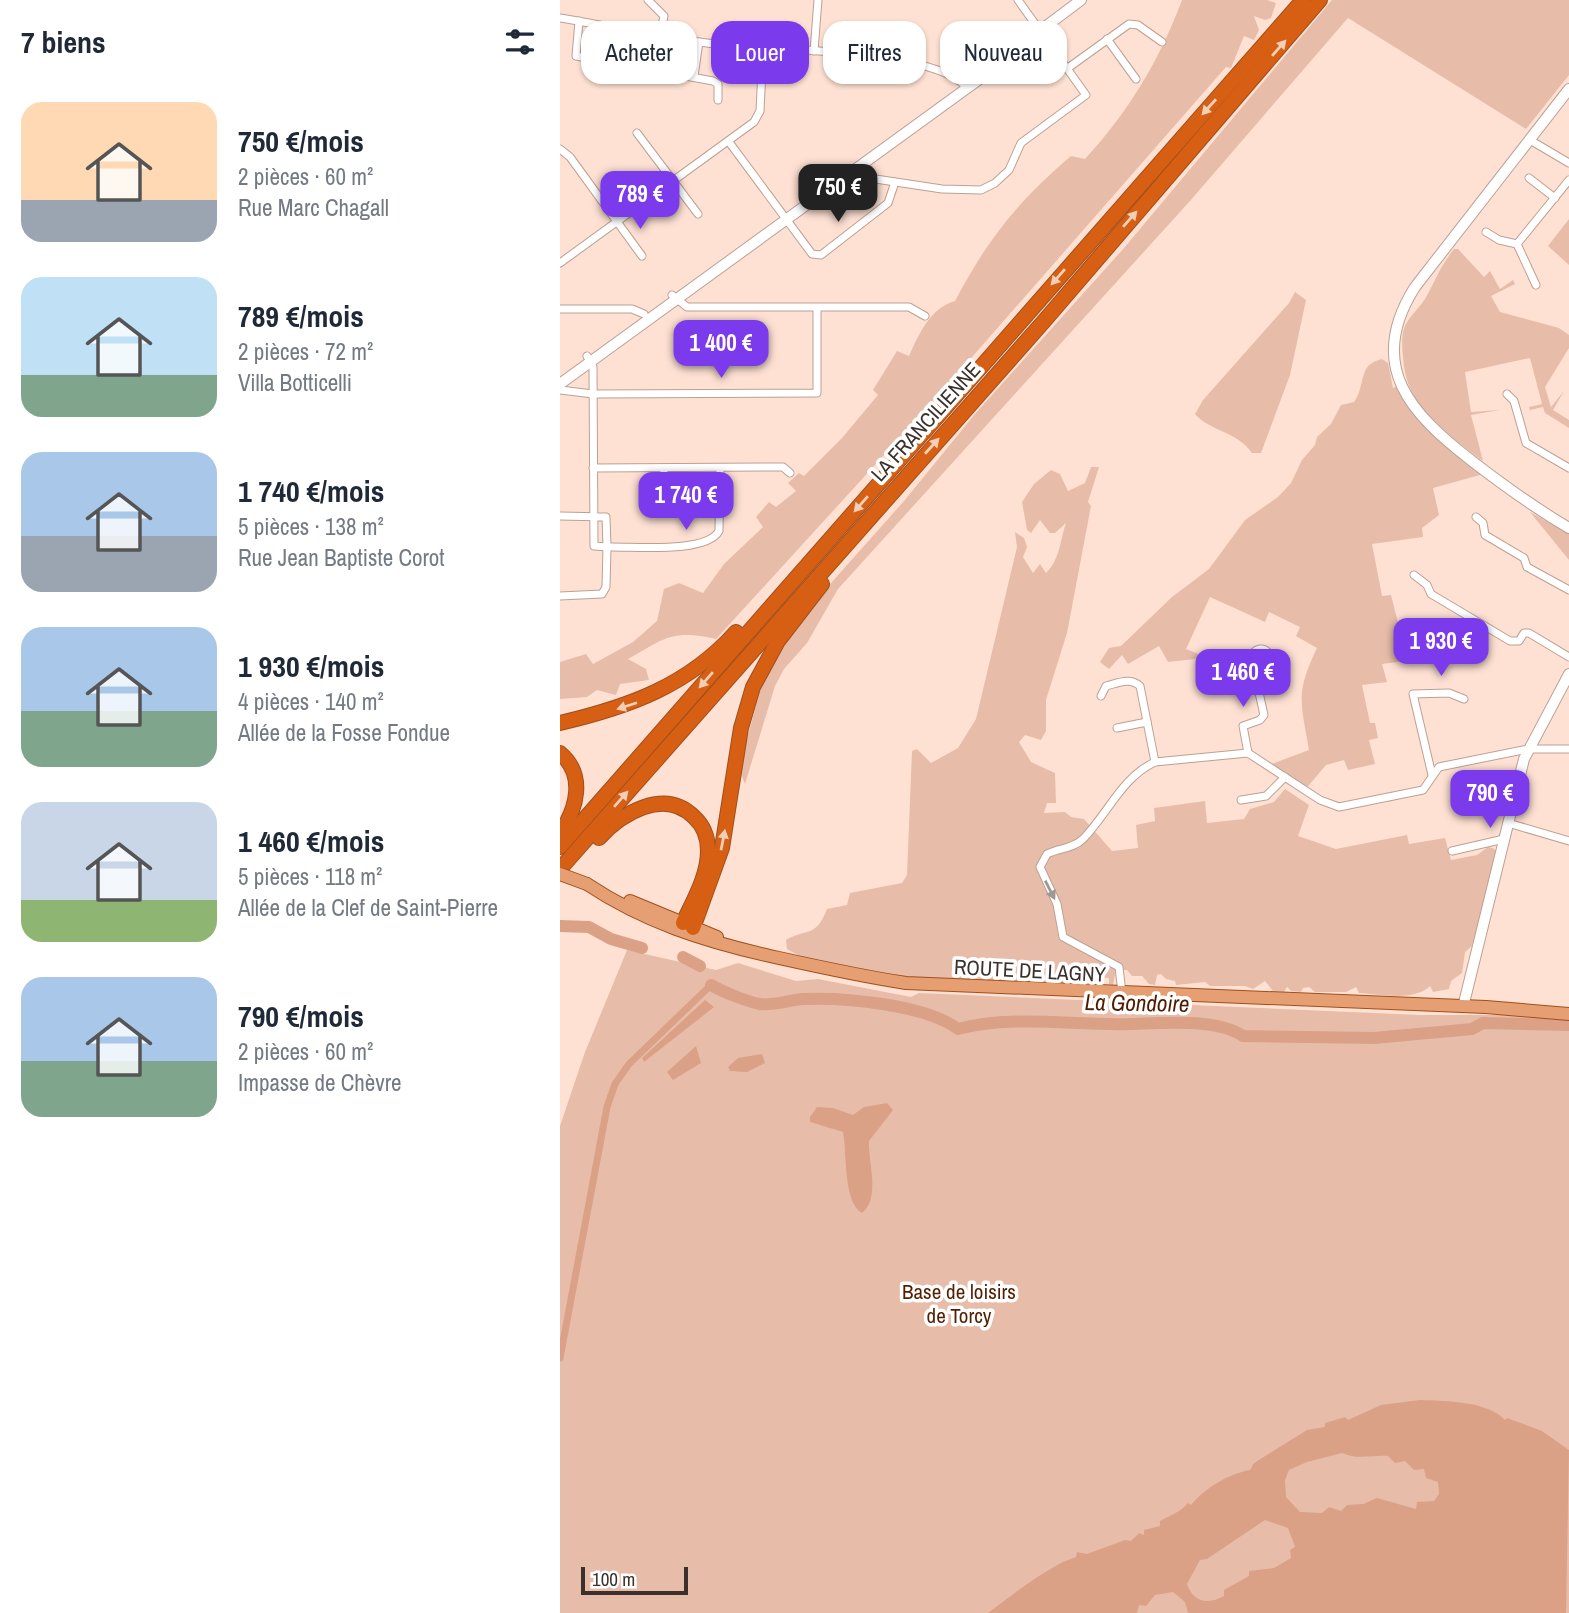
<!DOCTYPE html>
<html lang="fr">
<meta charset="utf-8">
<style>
:root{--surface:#fff;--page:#f6f6f7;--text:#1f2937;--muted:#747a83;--accent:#7c3aed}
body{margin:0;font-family:"Archivo Narrow",sans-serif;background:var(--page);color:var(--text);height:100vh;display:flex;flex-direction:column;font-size:26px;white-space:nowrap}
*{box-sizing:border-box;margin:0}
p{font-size:23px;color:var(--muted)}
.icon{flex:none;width:38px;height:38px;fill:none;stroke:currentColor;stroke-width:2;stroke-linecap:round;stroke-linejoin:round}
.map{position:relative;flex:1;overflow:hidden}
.details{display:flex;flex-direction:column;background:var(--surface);width:560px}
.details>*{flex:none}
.banner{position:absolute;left:21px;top:21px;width:665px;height:63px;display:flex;gap:14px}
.scale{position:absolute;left:21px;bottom:18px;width:107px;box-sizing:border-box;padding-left:7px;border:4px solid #3b302b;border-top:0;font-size:19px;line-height:24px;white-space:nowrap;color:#3b302b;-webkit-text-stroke:5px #fff;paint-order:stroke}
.price{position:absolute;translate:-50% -60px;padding:0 16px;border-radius:14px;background:var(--accent);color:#fff;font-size:23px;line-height:46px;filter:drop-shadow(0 2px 4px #0008)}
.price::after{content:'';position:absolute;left:50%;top:42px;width:21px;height:16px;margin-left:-10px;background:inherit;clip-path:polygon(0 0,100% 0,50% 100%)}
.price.current{background:#222;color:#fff}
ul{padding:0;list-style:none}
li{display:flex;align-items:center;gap:21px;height:175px;padding:0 21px}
li span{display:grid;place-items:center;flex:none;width:196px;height:140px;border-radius:21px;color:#555}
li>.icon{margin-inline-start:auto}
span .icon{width:84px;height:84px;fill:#fffc;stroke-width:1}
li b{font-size:30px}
h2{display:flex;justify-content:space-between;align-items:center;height:84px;padding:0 21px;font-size:30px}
.tag{padding:0 24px;border-radius:21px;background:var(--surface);box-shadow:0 2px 5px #0004;font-size:24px;line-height:63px}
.tag.current{background:var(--accent);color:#fff}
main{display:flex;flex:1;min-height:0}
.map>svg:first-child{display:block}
</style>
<main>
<section class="details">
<h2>7 biens<svg class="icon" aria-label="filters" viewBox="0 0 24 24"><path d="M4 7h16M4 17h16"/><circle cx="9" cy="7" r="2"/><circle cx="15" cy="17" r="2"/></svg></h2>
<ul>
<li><span style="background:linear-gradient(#ffd9b3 70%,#9aa5b1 0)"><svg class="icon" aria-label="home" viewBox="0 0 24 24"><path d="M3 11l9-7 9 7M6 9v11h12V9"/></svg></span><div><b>750 €/mois</b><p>2 pièces · 60 m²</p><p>Rue Marc Chagall</p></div></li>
<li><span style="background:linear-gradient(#bfe0f5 70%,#7fa58c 0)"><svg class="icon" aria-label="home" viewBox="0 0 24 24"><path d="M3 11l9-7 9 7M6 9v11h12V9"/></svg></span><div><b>789 €/mois</b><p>2 pièces · 72 m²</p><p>Villa Botticelli</p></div></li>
<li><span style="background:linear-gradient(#a9c7e8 60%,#9aa5b1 0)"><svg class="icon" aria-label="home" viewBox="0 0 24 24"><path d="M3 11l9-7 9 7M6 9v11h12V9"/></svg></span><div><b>1 740 €/mois</b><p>5 pièces · 138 m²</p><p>Rue Jean Baptiste Corot</p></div></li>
<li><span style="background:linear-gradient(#a9c7e8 60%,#7fa58c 0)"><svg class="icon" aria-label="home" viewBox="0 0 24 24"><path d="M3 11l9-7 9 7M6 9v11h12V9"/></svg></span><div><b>1 930 €/mois</b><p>4 pièces · 140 m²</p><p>Allée de la Fosse Fondue</p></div></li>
<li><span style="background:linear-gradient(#c9d6e8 70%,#8fb573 0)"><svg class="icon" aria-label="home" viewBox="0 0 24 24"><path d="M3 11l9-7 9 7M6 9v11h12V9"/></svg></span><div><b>1 460 €/mois</b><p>5 pièces · 118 m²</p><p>Allée de la Clef de Saint-Pierre</p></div></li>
<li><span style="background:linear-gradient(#a9c7e8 60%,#7fa58c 0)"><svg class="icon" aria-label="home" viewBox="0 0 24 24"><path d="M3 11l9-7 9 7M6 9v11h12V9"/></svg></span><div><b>790 €/mois</b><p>2 pièces · 60 m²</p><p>Impasse de Chèvre</p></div></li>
</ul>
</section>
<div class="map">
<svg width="1009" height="1613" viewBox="0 0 1009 1613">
<rect width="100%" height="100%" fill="#fee1d3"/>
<g fill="#e7bdaa">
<path d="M622,0h85l9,3 -5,15 -6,2 -11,-4 5,14 -5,10 -10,-4 -13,32 -5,-1 -288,329 -222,243c-44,-10 -51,-1 -88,20l18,10 3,11 -29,4 -4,11 -19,-5 -10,7 -27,2v-37l26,-8 7,10 40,-22 24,-21 7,-32 15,-6 24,10 21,-29 39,-37 -7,-10 13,-15 7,5 20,-16 -8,-8 11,-10 5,3 38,-38 36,-43 -5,-5 24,-39 12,5c10,-22 21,-48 46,-55 32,-61 63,-100 116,-145l14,3c44,-48 74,-98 97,-159z"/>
<polygon points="772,0 1009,0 1009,75 966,129 788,18 630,201 278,589 247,643 224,669 215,686 185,784 179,769 204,676 247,610 344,501 415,414 564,248"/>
<polygon points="1009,219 1009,265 988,246"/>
<path d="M894,249h4l26,28 6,-6 10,18 13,-9 2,4 -24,12 9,16 59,16 10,7v13l-24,39 6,20 13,-16 -11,19 16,10v8l-24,-15 -2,-6 -13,3 -1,-3 13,-3 -12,-46 -65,14 6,40 29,-2 -29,5 12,46c-38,-28 -78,-53 -80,-105 -1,-9 -2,-24 3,-32 5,-9 13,-16 19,-25 11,-19 14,-31 29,-50z"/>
<path d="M735,292l11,8 -16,75 -29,78h-9c-15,-22 -41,-21 -57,-39l8,-14 86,-97z"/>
<path d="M822,359l6,4 5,25 7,-3 5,11 82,77 -54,15 6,27 -17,13 1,9 -51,7 10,52 9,-1 8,32 18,10 4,22 -39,5 5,18 -25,3 8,38h5l3,15 -9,2 6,24 -27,6 -4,-10 -18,5 -22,26 -35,-26 40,-15c-8,-48 -14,-56 8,-102l-21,-12 4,-9 -31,-15 -4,10 -55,-25 -24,52 15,6 -6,4 -27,3 -9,-16 -31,18 -6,-9 -13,14 -9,-7 9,-14 12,-2 51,-49 37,-28 36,-49 33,-23 13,-14 11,-23 13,-15 2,-8 14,-13 10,-19 13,-3c12,-16 3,-38 28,-43z"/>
<path d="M531,467h8l-11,35 3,4 -24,127 -21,67v31l-5,9 -16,-5 -6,7 12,20 24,11 1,30h-9l-3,10 21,-1 6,5 13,2 28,32 26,-3 -2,-23 19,-4 -1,-13 51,-7 2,22 37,-4 6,-10 24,-7 11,-13 24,16 -11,31 38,13 71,-14 2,9 36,-6 6,22 26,-5 11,-8 5,1 4,4 -25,94 -7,6 -3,21 -11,8 -2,8 -16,3 -3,-6c-16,16 -50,8 -71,7l-3,-6 -10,5h-31l-6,-5 -6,1 -2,4 -10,-1 -4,-4 -3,5 -11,-1 -8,-10 -12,8 -8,-3h-35l-5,-4 -29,3 -1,-4 -9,-2 -5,-5 -4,1 -2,10 -6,-1 -7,-8h-10l-5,-6h-11l-3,15 -4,-1v-6l-12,-1 -6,-10 -9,5 1,12c-68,-2 -242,1 -296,-35l-1,-9c22,-13 29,-1 41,-31l20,-4 3,-12 52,-10 5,-8 5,-124 5,-2 14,14 27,-15 18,-29 41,-172 -2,-15 9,6 3,9 -4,10 10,16 7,-9 6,9c14,-13 14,-33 20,-50l-11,10h-5l-10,-13 -9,13 -4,-3 -5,-28 12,-18 17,-14 9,4 8,17 17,-8z"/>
<polygon points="970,512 1009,534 1009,560"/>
<polygon points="67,950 156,970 178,963 236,981 258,979 351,997 359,993 860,1015 954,1015 1009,1022 1009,1613 0,1613 0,1126 25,1052"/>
</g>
<g fill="#dba187" fill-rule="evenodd">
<polygon points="145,1000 154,1007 84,1062 82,1058"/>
<polygon points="136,1046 141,1063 113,1080 107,1072"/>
<polygon points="202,1054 205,1063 187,1072 170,1071 168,1067 178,1058"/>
<path d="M327,1103l6,7 -24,31c-1,22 12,57 -7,72 -19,-10 -15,-61 -19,-81l-33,-10v-5l7,-10 16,1 20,7 11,-8z"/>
<path d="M860,1400c26,1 68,1 85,20l2,-2 35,13 27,19 -3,163h-378l-3,-11 -12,-10 -18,3 -9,11 -7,-1 -2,8h-149c25,-19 62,-48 88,-56l1,-5 10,2 38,-14 6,1 8,-8 5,2v-5l16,-4v-5c9,-5 22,-10 28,-18l3,2c14,-17 37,-31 59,-35l4,-7 53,-33 18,-3v-4l20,-6 3,3 33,-15zM782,1453c14,7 30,2 46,3l7,7 10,-2 9,9 10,-1 2,9 12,4 1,12 -5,7 -17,1 -1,7 -39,-11 -14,6 -16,1 -6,6 -12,-4 -7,6 -22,-1 -14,-15 -1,-17 4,-10 18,-8zM705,1520l23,8 7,19 -5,3 1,8 -17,10 -25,3v5l-25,14v6c-15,8 -30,8 -37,-12l13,-24 7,-1z"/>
</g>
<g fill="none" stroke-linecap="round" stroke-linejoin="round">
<polyline stroke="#dba187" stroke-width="7" points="0,1358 47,1107 55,1084 69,1064 151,985"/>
<g stroke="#dba187" stroke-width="12">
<polyline points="0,926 29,927 51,939 82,948"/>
<polyline points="123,957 140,966"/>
<path d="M151,985c10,6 37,17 49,19 13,2 29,-4 43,-5 41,-2 123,6 155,30 58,-15 115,-3 174,-5 31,-1 84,-6 111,12l131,2 98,-9 11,-6 86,2"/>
</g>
<defs>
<g id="street">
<polyline points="88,0 104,16 100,35"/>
<path d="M0,18c49,8 98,19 147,25 53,7 228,5 259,44"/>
<polyline points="19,21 16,56 153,81 158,84 158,100"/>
<polyline points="547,39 576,79"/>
<polyline points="254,51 258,0"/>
<polyline points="508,68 569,24 578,25 602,42"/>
<polyline points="134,76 139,42"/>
<polyline points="77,133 138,214"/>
<polyline points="970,140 1009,163"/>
<polyline points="169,142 252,254 261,255 328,203 335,182"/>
<polyline points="0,149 10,157 82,256"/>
<polyline points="294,170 309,178 382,189 421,190 435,183 449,170 461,143 526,95 458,0"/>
<polyline points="969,178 995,198"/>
<polyline points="926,232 939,240 957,244"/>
<polyline points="0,263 194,122 200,111 203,48"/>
<polyline points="976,285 957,244 1009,180"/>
<polyline points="112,295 127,307 349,307 365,316"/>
<polyline points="0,309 72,309 84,314"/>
<polyline points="0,390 33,394 257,393 257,309"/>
<polyline points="947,394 954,401 966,443 1009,468"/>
<polyline points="33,468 223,467 230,473"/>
<polyline points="103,503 104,468"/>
<polyline points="0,516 46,517 47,547 34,546 33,367 27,356"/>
<polyline points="916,517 923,523 925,535 964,558 967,567 1009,590"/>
<polyline points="854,575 867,585 871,594 950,641 959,641 964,633 969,633 1009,657"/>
<path d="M0,596l42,-2 4,-7 1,-40c26,-1 99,7 112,-16l1,-63"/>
<circle cx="701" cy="658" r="9"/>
<polyline points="657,657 692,661"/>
<path d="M541,696l5,-10c12,-3 24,-9 34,0l15,76"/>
<polyline points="557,728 587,722"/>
<polyline points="688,753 683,726 700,720 704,715 696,679 699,667"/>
<polyline points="872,775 853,694 889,693 904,699"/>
<polyline points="681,800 706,796 725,777"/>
<polyline points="948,823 1009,841"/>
<polyline points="892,851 944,839"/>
<path d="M562,993l-3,-26 -56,-30 -6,-33 -17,-37 7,-13c11,-6 26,-5 36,-15 24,-24 39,-62 72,-77l93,-9 72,47 19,7 84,-17 16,-23 89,-18h41"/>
</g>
<g id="secondary">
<path d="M1009,89l-154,198c-50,79 -4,127 57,174 31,24 63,47 97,67"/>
<polyline points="0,384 476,38 481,30 521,0"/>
<polyline points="903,1007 964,759 1009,674"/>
</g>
<g id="primary">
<path d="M27,884c57,38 117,57 183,72 45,10 89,20 136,27l580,24 83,7"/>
<polyline points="70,901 157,937"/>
</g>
<g id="highway">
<path d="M0,723c68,-16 128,-37 176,-91"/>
<path d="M0,753c26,22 17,56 0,80"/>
<path d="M39,838c22,-24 65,-51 95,-21 10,9 14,21 14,34 0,25 -15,50 -25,72"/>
<polyline points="0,847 743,0"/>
<polyline points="0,869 485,320 760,0"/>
<polyline points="133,928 162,848 181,728 193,687 218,641 262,584"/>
</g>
</defs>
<use href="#street" stroke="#bca094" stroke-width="9"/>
<use href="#secondary" stroke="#bca094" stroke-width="12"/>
<use href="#primary" stroke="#a04f1c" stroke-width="14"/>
<use href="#highway" stroke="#a04f1c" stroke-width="16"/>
<use href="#street" stroke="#fff" stroke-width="7"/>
<use href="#secondary" stroke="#fff" stroke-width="10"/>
<use href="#primary" stroke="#e69f72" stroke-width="12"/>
<use href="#highway" stroke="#d65f14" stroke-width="14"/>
<defs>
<polyline id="primary-bridge" points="0,874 27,884"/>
</defs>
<use href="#primary-bridge" stroke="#a04f1c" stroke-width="14" stroke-linecap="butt"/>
<use href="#primary-bridge" stroke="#e69f72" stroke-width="12"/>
</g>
<defs><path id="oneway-solid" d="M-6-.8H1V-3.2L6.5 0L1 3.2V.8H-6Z" transform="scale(1.75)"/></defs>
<g fill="#f3cfb8">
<use href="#oneway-solid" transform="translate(719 48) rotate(-49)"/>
<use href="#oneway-solid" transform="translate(649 107) rotate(132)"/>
<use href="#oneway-solid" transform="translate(570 219) rotate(-49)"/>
<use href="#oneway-solid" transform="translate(498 277) rotate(131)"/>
<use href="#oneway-solid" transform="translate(372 446) rotate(-48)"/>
<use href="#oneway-solid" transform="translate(301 504) rotate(131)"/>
<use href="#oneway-solid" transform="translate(146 680) rotate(131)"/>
<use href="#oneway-solid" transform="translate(67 706) rotate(162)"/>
<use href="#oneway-solid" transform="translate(61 799) rotate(-49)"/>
<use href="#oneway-solid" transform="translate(163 840) rotate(-79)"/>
</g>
<use fill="#9d9895" href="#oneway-solid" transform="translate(490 890) rotate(63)"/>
<g text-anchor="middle" stroke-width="7" stroke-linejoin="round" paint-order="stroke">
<g font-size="21" fill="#3b302b" stroke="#fff">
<text transform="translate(366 422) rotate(-48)" y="7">LA FRANCILIENNE</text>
<text transform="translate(470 971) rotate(3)" y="7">ROUTE DE LAGNY</text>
</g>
<g font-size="21" fill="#531f01" stroke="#fff">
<text x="399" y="1299">Base de loisirs<tspan x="399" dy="24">de Torcy</tspan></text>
</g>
<g font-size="23" font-style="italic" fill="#4f1b00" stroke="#fff">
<text transform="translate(577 1003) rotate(1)" y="8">La Gondoire</text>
</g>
</g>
</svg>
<div class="scale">100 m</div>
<b class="price current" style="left:278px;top:224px">750 €</b>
<b class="price" style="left:80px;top:231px">789 €</b>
<b class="price" style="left:161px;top:380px">1 400 €</b>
<b class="price" style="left:126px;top:532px">1 740 €</b>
<b class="price" style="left:881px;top:678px">1 930 €</b>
<b class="price" style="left:683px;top:709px">1 460 €</b>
<b class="price" style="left:930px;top:830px">790 €</b>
<div class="banner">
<a class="tag">Acheter</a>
<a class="tag current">Louer</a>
<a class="tag">Filtres</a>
<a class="tag">Nouveau</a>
</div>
</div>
</main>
